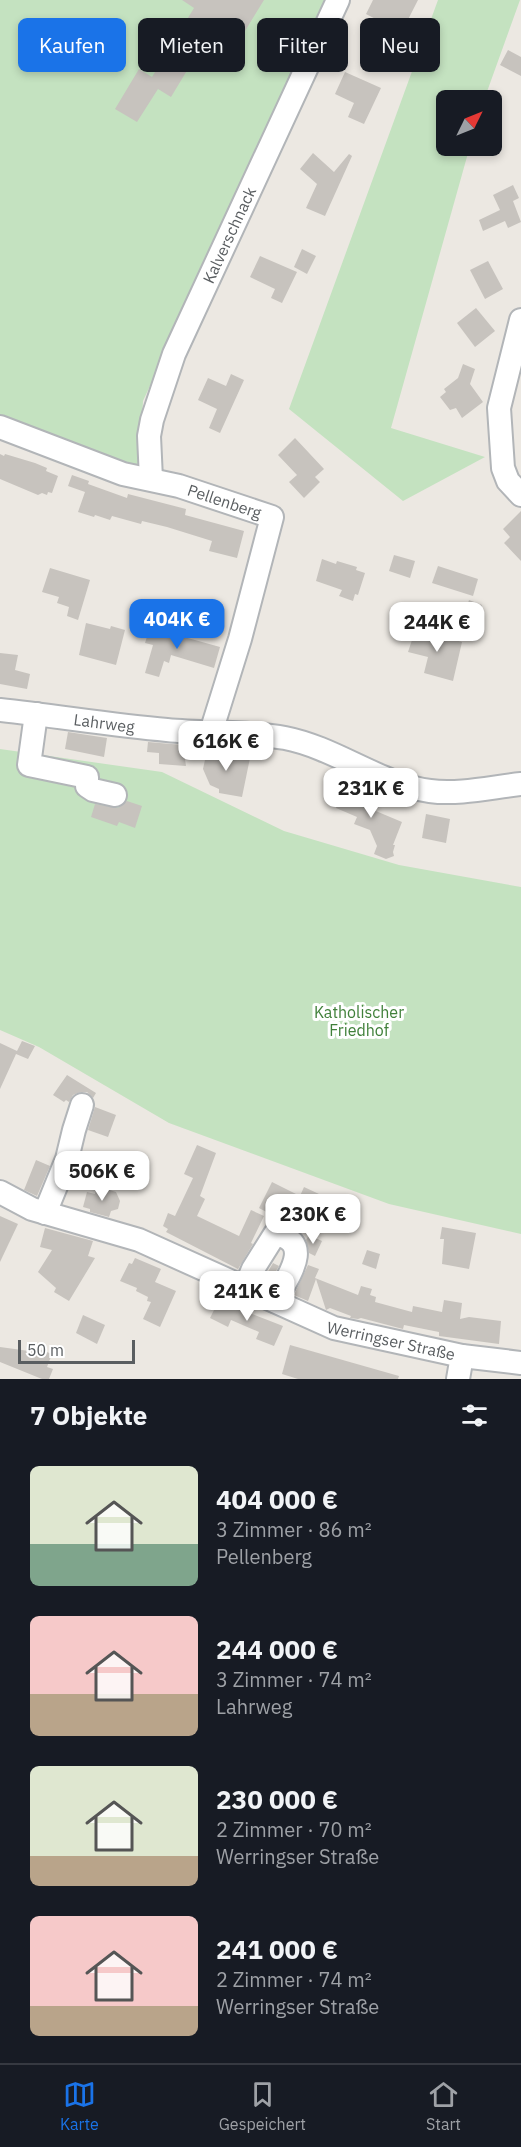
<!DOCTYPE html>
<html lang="de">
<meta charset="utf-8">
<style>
:root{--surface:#171b24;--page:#242831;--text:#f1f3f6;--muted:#9ea1a6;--line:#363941;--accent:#1a73e8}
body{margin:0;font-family:"IBM Plex Sans",sans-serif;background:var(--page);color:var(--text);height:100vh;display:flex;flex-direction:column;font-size:22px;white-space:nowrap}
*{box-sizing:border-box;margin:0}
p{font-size:20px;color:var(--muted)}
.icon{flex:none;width:33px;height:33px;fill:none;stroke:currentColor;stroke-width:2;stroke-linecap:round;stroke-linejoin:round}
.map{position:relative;height:1379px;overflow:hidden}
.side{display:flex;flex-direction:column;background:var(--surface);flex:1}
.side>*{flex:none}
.banner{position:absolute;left:18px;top:18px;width:486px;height:54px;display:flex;gap:12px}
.needle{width:39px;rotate:47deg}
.buttons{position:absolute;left:436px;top:90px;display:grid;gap:12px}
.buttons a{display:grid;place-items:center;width:66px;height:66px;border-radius:9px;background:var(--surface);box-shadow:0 3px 9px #0003;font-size:30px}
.scale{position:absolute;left:18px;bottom:15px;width:117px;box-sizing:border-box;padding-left:6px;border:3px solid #5a5e61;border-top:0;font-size:16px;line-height:21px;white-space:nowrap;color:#5a5e61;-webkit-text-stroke:4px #fff;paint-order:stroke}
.price{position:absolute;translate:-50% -51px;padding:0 14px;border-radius:12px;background:#fff;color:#222;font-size:20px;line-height:39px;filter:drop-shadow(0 2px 3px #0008)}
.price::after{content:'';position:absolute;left:50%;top:36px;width:18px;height:14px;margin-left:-9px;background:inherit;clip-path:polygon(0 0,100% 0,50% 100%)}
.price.on{background:var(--accent);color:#fff}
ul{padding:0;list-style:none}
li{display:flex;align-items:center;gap:18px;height:150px;padding:0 30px}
li span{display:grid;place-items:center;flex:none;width:168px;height:120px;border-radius:9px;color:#555}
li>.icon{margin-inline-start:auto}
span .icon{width:72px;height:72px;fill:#fffc;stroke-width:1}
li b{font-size:26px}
h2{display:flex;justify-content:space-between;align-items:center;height:72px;padding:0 30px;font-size:26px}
.pill{padding:0 21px;border-radius:9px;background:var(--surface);box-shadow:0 3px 9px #0003;font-size:21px;line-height:54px}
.pill.on{background:var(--accent);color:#fff}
.tabs{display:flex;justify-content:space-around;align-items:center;height:84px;border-top:2px solid var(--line);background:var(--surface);font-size:16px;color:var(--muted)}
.tabs a{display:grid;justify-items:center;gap:3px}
.tabs .on{color:var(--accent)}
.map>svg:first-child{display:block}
</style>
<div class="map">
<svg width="521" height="1379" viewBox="0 0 521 1379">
<rect width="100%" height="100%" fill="#ece8e2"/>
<g fill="#c4e2c0">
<polygon points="0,0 327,0 143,401 139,468 0,417"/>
<polygon points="438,0 520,0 484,100 447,100 447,146 470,146 391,428 485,457 403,501 289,409"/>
<polygon points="0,749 162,772 284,831 399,865 521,887 521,1234 389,1204 169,1123 39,1047 0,1030"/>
</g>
<g fill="#c7c3be">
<polygon points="182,0 264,0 242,36 217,21 171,97 158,89 137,122 115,109 139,69 152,77 194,8"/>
<polygon points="373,0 418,0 391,53 377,46 387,25 366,14"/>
<polygon points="227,50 238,57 229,70 219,63"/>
<polygon points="508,50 521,57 521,76 500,65"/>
<polygon points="345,72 381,88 364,124 348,117 354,103 335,94"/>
<polygon points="313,153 334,172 349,154 352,156 325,216 306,208 317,184 300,169"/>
<polygon points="513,185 519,198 513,201 521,222 508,228 505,221 483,231 479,220 500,210 493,195"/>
<polygon points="302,249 316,256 307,274 294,267"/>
<polygon points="260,256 297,272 282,303 271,298 275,289 250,277"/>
<polygon points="488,261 503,289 485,299 470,270"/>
<polygon points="476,308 495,331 475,347 457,323"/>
<polygon points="463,364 475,369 470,384 483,402 462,418 456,408 450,410 440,397 446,392 444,389 458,378"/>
<polygon points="231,374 244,380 220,433 209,428 217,409 198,400 208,378 226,386"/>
<polygon points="295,438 324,469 315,477 320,482 304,498 289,482 297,475 278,455"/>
<polygon points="0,454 4,456 5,454 35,463 47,468 46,471 58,476 52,493 48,492 47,495 42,493 38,495 0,479"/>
<polygon points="72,475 89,481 88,484 127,498 128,494 186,509 185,515 244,531 237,558 209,551 212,541 167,527 142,521 141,524 112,516 110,520 95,515 94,517 78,512 85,492 68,486"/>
<polygon points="521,511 521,561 504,543 510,537 503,529"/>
<polygon points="394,555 415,561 410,578 389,571"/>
<polygon points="322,559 336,564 337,561 357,567 356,570 365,573 358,595 355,594 353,601 339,596 342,590 316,581"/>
<polygon points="438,566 478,579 473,596 432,583"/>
<polygon points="50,568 90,580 78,620 67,616 69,607 57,603 59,597 42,592"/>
<polygon points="469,600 482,605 476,624 463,619"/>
<polygon points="86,623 110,629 111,626 125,630 116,665 79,655"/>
<polygon points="151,624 178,632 177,635 220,647 214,668 171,655 169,663 164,661 159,677 145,673 153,645 145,643"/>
<polygon points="416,628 462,642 453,681 424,673 428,657 408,652"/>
<polygon points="0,653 18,655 15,670 30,674 27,689 0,684"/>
<polygon points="68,732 107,738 104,757 65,749"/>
<polygon points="148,742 183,745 186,766 159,764 159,753 147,752"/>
<polygon points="208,746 214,752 250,758 242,797 219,793 219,789 210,785 203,769"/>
<polygon points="346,784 376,796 371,809 402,822 393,845 395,845 393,852 394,856 386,859 374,854 377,846 370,830 354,824 357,817 336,808"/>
<polygon points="127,801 142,806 135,828 119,822 117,826 91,817 95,804 118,808"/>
<polygon points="426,814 450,819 446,843 422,838"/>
<polygon points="22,1041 35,1046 28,1059 16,1054 0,1089 0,1043 17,1051"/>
<polygon points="67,1075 96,1093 93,1098 87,1092 80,1092 73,1095 69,1102 66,1100 64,1102 53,1095"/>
<polygon points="95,1107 116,1115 108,1137 88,1130"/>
<polygon points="197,1145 216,1153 200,1196 205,1199 197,1216 239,1236 251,1210 264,1216 251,1243 253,1244 238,1269 166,1232 168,1229 163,1226 168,1213 175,1216 193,1178 184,1174"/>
<polygon points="36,1160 50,1166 37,1196 24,1190"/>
<polygon points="272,1182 300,1196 304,1187 319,1194 307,1221 277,1205 272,1215 259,1208"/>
<polygon points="97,1186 116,1192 120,1201 118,1209 111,1211 109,1217 90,1212 90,1209 83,1207 87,1192 95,1194"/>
<polygon points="0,1216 18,1224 0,1262"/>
<polygon points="442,1227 476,1233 469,1269 442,1264 444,1239 440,1239"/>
<polygon points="45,1228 93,1241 88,1256 95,1258 69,1301 54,1292 56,1288 38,1272 52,1250 40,1247"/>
<polygon points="309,1235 322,1241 315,1256 309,1253 306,1240"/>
<polygon points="367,1250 380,1254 376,1269 362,1264"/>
<polygon points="135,1258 161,1269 155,1282 176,1291 160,1327 143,1319 151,1302 147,1301 148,1297 136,1291 137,1288 120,1281 129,1263 132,1264"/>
<polygon points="273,1263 279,1266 269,1283 263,1280"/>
<polygon points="308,1265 319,1269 315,1278 358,1295 361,1286 372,1289 370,1295 376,1297 375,1302 412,1312 413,1306 442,1312 444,1300 462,1303 460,1319 469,1317 501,1321 499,1344 439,1336 439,1332 404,1325 403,1329 361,1318 358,1319 350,1318 351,1316 330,1308 326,1310 316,1279 308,1301 294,1295"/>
<polygon points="220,1298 237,1308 283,1326 274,1346 256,1339 259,1332 231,1320 228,1327 210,1318"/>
<polygon points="83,1315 105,1325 97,1344 76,1333"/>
<polygon points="290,1345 399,1376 398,1379 298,1379 282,1374"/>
<polygon points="31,1346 52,1354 47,1367 53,1369 49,1379 42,1379 0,1362 0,1347 29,1351"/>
</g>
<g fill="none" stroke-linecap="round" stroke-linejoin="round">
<defs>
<g id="minor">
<polyline points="521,320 499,408 503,468 508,481 521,495"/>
<path id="s1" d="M0,427l123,47 56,12 93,31 -32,122 -29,93"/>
<path id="s2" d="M151,479l-2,-43 3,-16 22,-66 164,-354"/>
<path id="s3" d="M0,710c56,6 111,15 167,20 39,4 80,1 118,8 51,10 94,46 145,53 29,4 62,-4 91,-7"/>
<polyline points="36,714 29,765 87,777 87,786 93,790 115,795"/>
<path id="s4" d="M0,1192l32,17 107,31 195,88 128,28 59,7"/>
<polyline points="45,1213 67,1159 74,1130 82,1105"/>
<path d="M245,1288l8,-19 22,-35c41,8 11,45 0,67"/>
<polyline points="458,1379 462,1356"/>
</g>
</defs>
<use href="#minor" stroke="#b2b5b8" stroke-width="26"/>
<use href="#minor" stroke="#fff" stroke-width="22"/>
</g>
<g text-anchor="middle" stroke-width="6" stroke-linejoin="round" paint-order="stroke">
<g font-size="16" fill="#5a5e61" stroke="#fff">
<text dy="6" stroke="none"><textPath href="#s2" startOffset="260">Kalverschnack</textPath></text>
<text dy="6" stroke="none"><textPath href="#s1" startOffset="237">Pellenberg</textPath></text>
<text dy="6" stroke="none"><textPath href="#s3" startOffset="105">Lahrweg</textPath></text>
<text dy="6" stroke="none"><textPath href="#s4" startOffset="420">Werringser Straße</textPath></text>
</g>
<g font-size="16" fill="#40803a" stroke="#fff">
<text x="359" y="1018">Katholischer<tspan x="359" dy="18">Friedhof</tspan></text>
</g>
</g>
</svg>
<div class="buttons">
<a><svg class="needle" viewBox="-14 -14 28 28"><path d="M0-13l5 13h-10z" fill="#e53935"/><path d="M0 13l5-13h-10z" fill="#9ea1a6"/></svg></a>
</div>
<div class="scale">50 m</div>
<b class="price on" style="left:177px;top:650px">404K €</b>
<b class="price" style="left:437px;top:653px">244K €</b>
<b class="price" style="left:226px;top:772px">616K €</b>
<b class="price" style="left:371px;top:819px">231K €</b>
<b class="price" style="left:102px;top:1202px">506K €</b>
<b class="price" style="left:313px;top:1245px">230K €</b>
<b class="price" style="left:247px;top:1322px">241K €</b>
<div class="banner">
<a class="pill on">Kaufen</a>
<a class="pill">Mieten</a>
<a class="pill">Filter</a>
<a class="pill">Neu</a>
</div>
</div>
<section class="side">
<h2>7 Objekte<svg class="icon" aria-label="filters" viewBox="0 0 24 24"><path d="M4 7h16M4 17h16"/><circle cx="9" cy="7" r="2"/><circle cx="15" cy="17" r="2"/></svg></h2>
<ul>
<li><span style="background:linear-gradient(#dfe7d0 65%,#7fa58c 0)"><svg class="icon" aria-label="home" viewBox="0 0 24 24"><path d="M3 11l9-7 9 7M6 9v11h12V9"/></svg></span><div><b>404 000 €</b><p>3 Zimmer · 86 m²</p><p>Pellenberg</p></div></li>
<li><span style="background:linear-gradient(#f6c9c9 65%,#b9a48a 0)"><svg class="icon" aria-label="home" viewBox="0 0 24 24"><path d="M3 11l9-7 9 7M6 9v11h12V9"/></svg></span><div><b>244 000 €</b><p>3 Zimmer · 74 m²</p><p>Lahrweg</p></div></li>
<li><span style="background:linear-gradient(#dfe7d0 75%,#b9a48a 0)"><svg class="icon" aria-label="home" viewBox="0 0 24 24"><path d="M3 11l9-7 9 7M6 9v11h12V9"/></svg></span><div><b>230 000 €</b><p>2 Zimmer · 70 m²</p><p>Werringser Straße</p></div></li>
<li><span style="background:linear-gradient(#f6c9c9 75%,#b9a48a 0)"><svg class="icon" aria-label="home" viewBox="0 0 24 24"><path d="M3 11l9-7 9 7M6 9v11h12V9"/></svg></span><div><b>241 000 €</b><p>2 Zimmer · 74 m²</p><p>Werringser Straße</p></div></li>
</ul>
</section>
<nav class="tabs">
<a class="on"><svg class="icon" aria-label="map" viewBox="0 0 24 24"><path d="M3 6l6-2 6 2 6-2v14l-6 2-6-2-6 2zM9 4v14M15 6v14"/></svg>Karte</a>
<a><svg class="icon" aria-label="saved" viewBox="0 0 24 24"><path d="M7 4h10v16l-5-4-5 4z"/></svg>Gespeichert</a>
<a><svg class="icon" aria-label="home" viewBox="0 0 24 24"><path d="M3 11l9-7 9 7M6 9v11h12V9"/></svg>Start</a>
</nav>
